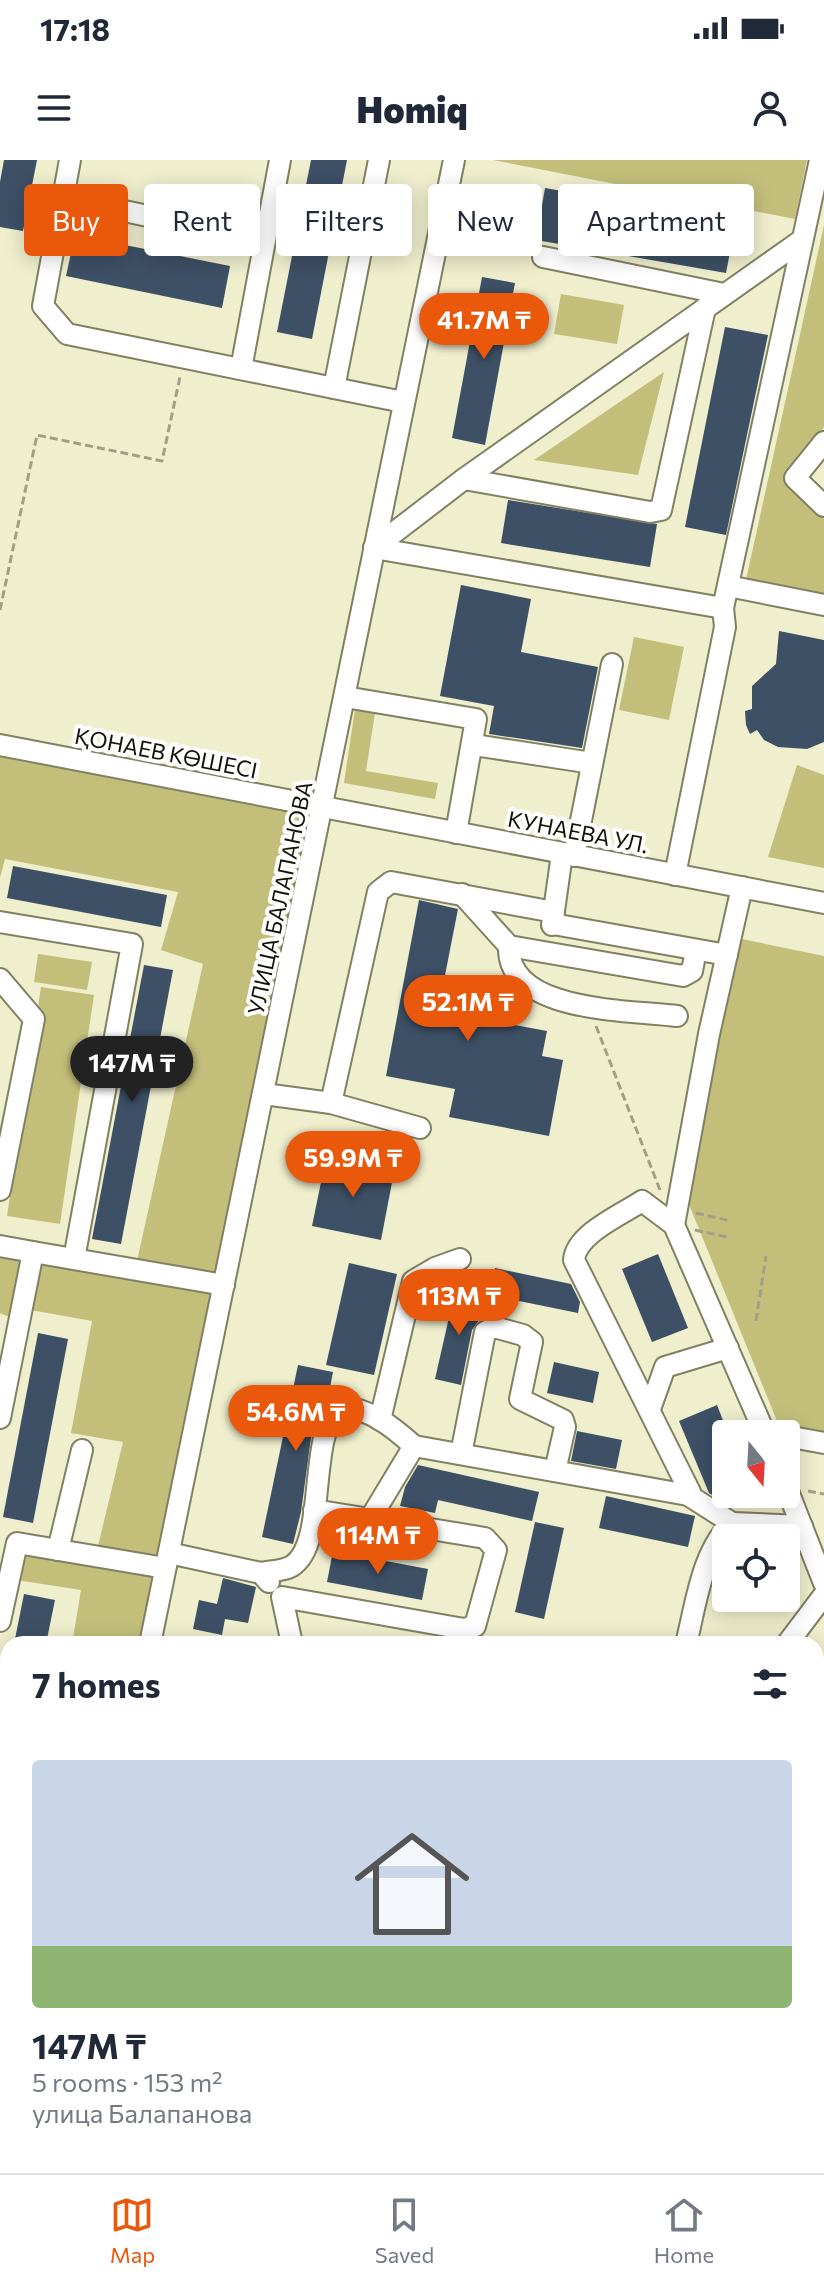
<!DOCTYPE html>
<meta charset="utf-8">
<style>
:root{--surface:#fff;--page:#f6f6f7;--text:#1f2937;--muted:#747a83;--line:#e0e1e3;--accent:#ea580c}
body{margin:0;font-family:Commissioner,sans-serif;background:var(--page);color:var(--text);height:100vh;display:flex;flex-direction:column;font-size:30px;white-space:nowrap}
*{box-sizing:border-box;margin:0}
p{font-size:26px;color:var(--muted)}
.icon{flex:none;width:44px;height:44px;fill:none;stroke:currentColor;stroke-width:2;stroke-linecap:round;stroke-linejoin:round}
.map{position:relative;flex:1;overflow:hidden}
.panel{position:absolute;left:0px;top:1476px;width:824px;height:538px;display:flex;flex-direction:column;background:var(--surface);border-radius:24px 24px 0 0;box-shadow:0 4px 20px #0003}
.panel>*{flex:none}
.banner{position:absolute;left:24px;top:24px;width:776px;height:72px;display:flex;gap:16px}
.needle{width:52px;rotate:162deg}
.fabs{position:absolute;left:712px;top:1260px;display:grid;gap:16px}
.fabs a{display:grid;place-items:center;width:88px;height:88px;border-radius:8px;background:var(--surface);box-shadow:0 4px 20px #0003;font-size:40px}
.price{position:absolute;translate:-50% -68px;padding:0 18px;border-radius:28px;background:var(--accent);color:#fff;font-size:26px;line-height:52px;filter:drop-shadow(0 2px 4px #0008)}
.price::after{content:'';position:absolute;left:50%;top:48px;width:24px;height:18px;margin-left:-12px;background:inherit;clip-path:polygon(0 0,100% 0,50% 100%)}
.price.current{background:#222;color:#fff}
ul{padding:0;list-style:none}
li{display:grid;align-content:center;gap:16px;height:424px;padding:0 32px}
li span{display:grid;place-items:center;height:248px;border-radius:8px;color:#555}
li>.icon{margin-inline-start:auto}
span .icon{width:144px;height:144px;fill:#fffc;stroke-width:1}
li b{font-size:34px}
h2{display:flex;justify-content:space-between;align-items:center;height:96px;padding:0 32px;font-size:34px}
.pill{padding:0 28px;border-radius:8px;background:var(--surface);box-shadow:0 4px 20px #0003;font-size:28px;line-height:72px}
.pill.current{background:var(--accent);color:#fff}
.status{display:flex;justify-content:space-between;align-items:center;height:56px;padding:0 40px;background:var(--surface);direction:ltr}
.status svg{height:22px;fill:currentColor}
header{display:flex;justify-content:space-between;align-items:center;height:104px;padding:0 32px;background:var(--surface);font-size:36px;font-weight:800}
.menu{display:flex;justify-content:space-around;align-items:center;height:112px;border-top:2px solid var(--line);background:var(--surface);font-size:22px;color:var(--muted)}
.menu a{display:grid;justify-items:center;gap:4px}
.menu .current{color:var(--accent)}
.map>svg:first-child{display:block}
</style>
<div class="status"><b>17:18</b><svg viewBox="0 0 49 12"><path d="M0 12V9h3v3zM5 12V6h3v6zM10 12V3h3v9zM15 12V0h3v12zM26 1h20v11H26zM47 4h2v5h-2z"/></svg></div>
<header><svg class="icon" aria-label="menu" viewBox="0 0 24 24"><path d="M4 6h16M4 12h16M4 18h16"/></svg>Homiq<svg class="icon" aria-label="person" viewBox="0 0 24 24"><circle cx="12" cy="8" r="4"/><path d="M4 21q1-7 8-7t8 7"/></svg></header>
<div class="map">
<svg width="824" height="2013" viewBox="0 0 824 2013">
<rect width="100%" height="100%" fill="#efeecd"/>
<g fill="#c3bf7b">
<polygon points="493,0 807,0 795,59"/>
<polygon points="824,65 824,267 784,317 824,359 824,435 746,420"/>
<polygon points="561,134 624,145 617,184 554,174"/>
<polygon points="664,212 638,315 534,300"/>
<polygon points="634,477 684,487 669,560 619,550"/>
<polygon points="355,549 375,553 366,611 438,623 435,639 344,623"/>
<polygon points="0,591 318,654 219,1117 137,1101 203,804 161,790 178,732 5,699 0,718"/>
<polygon points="797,605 824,615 824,708 768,697"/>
<polygon points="737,778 824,796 824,1273 777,1261 686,1037"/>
<polygon points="38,794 92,802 87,830 34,822"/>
<polygon points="41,827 94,835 60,1064 7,1056"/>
<polygon points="0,1091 24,1095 14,1159 0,1153"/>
<polygon points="41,1099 220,1132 160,1404 97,1390 123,1282 71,1273 92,1161 25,1149"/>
<polygon points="23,1390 159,1415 145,1484 72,1484 81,1430 16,1420"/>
<polygon points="0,1710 8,1711 8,1821 0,1822"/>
<polygon points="824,1772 824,1961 816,1956 816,1784"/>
<polygon points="816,1963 824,1969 824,2013 757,2013 746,2006 816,2006"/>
</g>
<g fill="#3e5066">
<polygon points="4,0 37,0 23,71 0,67 0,22"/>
<polygon points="311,0 347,0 312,179 277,172"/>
<polygon points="545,28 736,61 726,113 536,80"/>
<polygon points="75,75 230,106 222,148 66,116"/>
<polygon points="482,117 515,123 485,285 452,278"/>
<polygon points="725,167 768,175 726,375 685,367"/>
<polygon points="508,340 657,364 650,407 501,383"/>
<polygon points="461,425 531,439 521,492 598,507 582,588 489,574 494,546 440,536"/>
<polygon points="779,471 824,480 824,582 807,589 778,587 764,580 757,570 750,574 746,565 745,551 752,549 752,526 776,504"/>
<polygon points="13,706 167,735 161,767 7,738"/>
<polygon points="419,740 458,749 438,851 547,871 542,896 563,900 549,976 449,957 455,929 386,916"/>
<polygon points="144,805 173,810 121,1084 92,1079"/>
<polygon points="326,998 394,1012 381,1080 312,1066"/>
<polygon points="658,1094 688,1168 652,1182 622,1109"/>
<polygon points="349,1103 397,1114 374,1215 326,1205"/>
<polygon points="495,1108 571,1124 580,1142 578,1153 489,1135"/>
<polygon points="455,1131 484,1137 479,1160 472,1170 461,1225 435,1219"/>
<polygon points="38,1173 68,1179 33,1363 3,1357"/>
<polygon points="554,1202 599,1212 593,1243 547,1233"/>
<polygon points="298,1205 333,1212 327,1243 311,1278 301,1352 293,1384 262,1377"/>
<polygon points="717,1245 726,1268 726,1332 714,1336 709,1333 679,1261"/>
<polygon points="577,1271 622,1280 616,1309 571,1301"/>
<polygon points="418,1305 539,1332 532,1361 438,1340 435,1353 400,1346 405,1327"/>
<polygon points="606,1336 695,1356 688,1387 599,1368"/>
<polygon points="535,1362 564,1368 544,1459 515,1452"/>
<polygon points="333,1391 428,1409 422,1440 327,1422"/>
<polygon points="223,1418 256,1427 248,1463 225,1459 222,1475 193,1469 199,1440 217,1444"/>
<polygon points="24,1434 55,1440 46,1484 14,1484"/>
</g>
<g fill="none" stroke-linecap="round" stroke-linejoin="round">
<defs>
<g id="minor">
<polyline points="70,0 43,146 67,174 403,242"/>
<polyline points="63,38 265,81"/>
<polyline points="543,97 724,134"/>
<polyline points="241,209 280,0"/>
<polyline points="334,228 379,0"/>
<polyline points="824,282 795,318 824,346"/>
<polyline points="464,319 650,352 661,350 705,148"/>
<polyline points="374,388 723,448 820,0"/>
<polyline points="374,388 464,319 802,80"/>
<polyline points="728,426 824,445"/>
<polyline points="345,537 476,559 456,673"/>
<polyline points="0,585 824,743"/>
<polyline points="474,585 592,603"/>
<polyline points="574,696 612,504"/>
<polyline points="675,715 725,467 723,448"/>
<polyline points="462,734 509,786 683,816 692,811 696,790"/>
<polyline points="0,762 132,784 74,1099"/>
<polyline points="553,764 727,795"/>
<polyline points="552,765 562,694"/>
<path d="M509,786c-3,67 122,64 168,70"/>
<polyline points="0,819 34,859 0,1030"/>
<polyline points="264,934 331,943 420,968"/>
<polyline points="331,943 378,732 391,722 554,752"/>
<polyline points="674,1065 709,874 742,727"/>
<polyline points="0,1086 33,1092"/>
<polyline points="650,1249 665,1207 728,1188"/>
<polyline points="0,1258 33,1092 224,1125"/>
<polyline points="380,1260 413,1121 435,1108 460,1099"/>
<polyline points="786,1276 824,1283"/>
<polyline points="461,1294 485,1172 494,1167 523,1175 532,1182 520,1239 563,1260 565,1267 555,1311"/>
<polyline points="786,1326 824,1423"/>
<polyline points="688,1335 732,1363"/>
<polyline points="314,1350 370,1359"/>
<polyline points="58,1390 82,1290"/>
<polyline points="169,1393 261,1413 269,1422"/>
<path d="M261,1413c9,-2 23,-2 31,-7 36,-23 15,-129 47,-158 28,-3 56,21 75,38"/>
<polyline points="0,1461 17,1383 165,1408"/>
<polyline points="150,1484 454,0"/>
<path d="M292,1484l-10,-47 182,32 11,-3 21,-76 -11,-12 -115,-19 44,-73 274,49 2,-3 -116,-232c2,-26 47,-45 68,-59l32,24 91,209"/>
<path d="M686,1484c10,-40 16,-93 46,-121l70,3"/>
<polyline points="787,1484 824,1435"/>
<polyline points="0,1828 8,1827"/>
<polyline points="0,1975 8,1974"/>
<polyline points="44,2013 45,2006"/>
<polyline points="116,2013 117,2006"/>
</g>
</defs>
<use href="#minor" stroke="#818062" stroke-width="24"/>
<g stroke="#a1a087" stroke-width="3" stroke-dasharray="8 4" stroke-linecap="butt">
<polyline points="0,450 37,275 162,301 180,217"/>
<polyline points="596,866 660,1030"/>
<polyline points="696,1053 731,1061"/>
<polyline points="695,1070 727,1077"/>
<polyline points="756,1161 766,1096"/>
<polyline points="808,1331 824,1334"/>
<polyline points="816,1498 824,1492"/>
<polyline points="816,1520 824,1531"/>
<polyline points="816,1775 824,1763"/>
<polyline points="816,1959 824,1965"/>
<polyline points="314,2006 325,2013"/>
<polyline points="540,2006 543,2013"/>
<polyline points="600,2006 620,2013"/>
<polyline points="726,2006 738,2013"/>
<polyline points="175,2013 176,2006"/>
<polyline points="270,2013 271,2006"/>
<polyline points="660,2013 666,2006"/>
</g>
<use href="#minor" stroke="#fff" stroke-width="20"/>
</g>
<g text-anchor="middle" stroke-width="8" stroke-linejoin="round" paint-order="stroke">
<g font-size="22" fill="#131207" stroke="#fff">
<text transform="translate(166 593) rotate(11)" y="8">ҚОНАЕВ КӨШЕСІ</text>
<text transform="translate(578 672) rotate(11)" y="8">КУНАЕВА УЛ.</text>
<text transform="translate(280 738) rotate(-78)" y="8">УЛИЦА БАЛАПАНОВА</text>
</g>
</g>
</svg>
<div class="fabs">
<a><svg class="needle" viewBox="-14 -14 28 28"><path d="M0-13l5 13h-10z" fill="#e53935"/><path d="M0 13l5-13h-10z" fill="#747a83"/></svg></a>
<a><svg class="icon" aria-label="locate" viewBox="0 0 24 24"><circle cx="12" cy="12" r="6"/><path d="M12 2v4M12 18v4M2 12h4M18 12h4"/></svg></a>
</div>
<b class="price" style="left:484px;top:201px">41.7M ₸</b>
<b class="price" style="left:468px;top:883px">52.1M ₸</b>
<b class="price current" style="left:132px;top:944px">147M ₸</b>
<b class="price" style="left:353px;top:1039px">59.9M ₸</b>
<b class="price" style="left:459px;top:1177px">113M ₸</b>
<b class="price" style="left:296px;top:1293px">54.6M ₸</b>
<b class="price" style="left:378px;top:1416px">114M ₸</b>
<div class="banner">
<a class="pill current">Buy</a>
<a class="pill">Rent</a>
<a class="pill">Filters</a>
<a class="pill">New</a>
<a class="pill">Apartment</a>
</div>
<section class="panel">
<h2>7 homes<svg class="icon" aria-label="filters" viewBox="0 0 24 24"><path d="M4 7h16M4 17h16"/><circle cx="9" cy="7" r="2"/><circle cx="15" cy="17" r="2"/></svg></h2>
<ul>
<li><span style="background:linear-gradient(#c9d6e8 75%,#8fb573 0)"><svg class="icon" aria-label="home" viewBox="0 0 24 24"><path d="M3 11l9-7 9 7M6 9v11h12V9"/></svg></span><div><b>147M ₸</b><p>5 rooms · 153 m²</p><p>улица Балапанова</p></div></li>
</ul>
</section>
</div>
<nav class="menu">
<a class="current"><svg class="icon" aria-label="map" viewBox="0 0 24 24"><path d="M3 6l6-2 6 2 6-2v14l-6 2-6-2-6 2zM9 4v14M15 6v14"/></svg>Map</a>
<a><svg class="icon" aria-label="saved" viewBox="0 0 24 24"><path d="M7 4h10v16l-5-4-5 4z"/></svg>Saved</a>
<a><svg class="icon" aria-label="home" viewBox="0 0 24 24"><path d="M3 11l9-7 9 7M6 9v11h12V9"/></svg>Home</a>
</nav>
